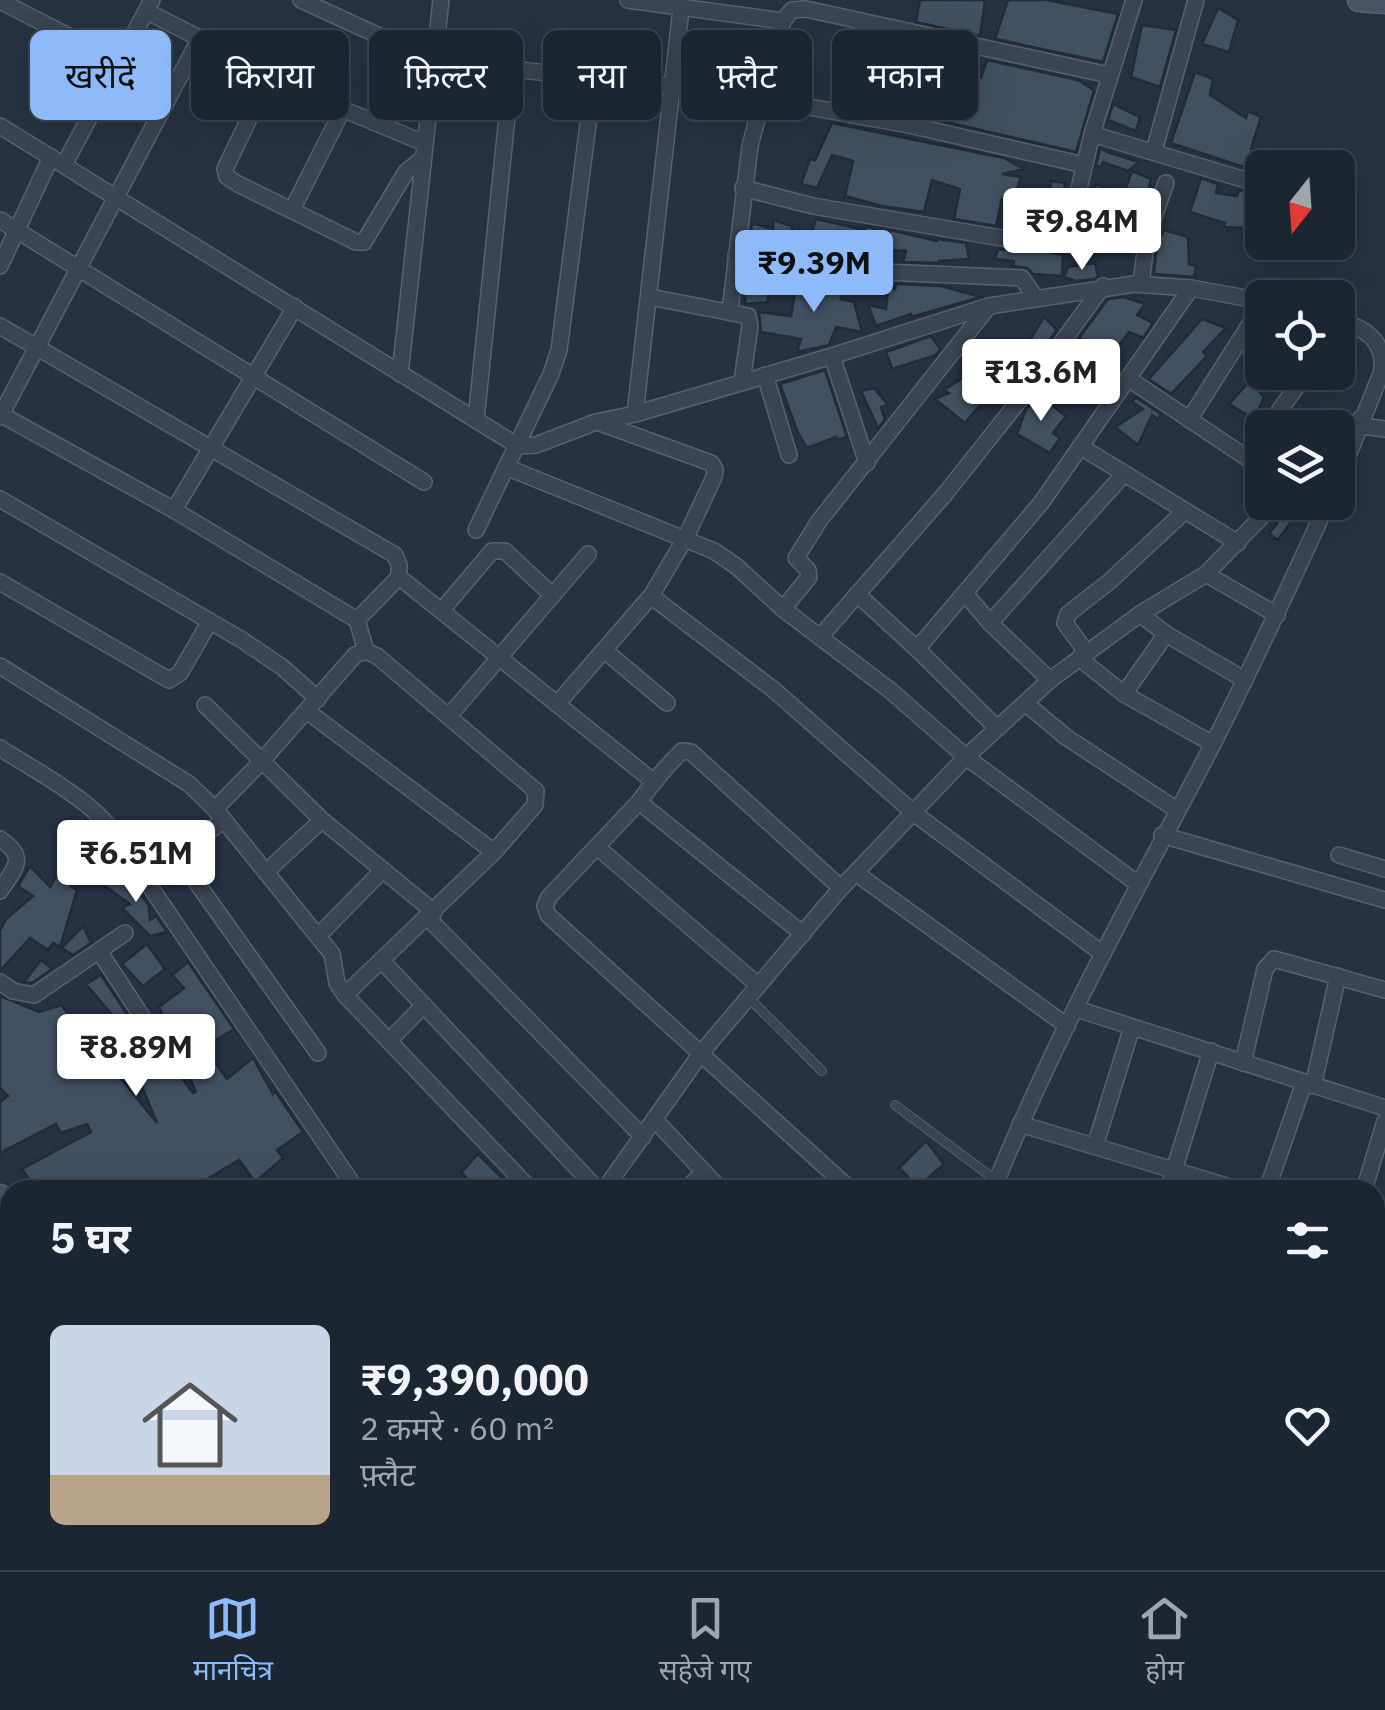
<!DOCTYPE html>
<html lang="hi">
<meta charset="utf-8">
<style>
:root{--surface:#1c2632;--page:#252e3a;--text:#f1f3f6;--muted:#a0a5ac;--line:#3a434d;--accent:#8ebafa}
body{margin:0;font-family:"IBM Plex Sans","Noto Sans Devanagari",sans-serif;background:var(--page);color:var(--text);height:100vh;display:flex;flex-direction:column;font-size:38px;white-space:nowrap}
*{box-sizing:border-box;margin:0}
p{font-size:32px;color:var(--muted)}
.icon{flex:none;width:55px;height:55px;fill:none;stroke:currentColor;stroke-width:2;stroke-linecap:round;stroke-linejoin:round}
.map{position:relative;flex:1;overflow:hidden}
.sheet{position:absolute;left:0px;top:1180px;width:1385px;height:390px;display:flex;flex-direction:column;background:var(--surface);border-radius:30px 30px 0 0;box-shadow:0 10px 40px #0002,0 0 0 2px var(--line)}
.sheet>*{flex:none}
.top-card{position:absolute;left:30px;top:30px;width:1325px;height:90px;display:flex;gap:20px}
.needle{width:65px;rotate:197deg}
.controls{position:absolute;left:1245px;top:150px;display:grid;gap:20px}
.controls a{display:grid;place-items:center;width:110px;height:110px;border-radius:15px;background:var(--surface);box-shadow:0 10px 40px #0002,0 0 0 2px var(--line);font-size:50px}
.price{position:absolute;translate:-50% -85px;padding:0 22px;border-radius:10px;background:#fff;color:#222;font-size:32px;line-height:65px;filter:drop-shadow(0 2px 5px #0008)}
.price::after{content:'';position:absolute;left:50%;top:60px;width:30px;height:22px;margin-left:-15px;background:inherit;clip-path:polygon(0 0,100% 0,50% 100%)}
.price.current{background:var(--accent);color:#111}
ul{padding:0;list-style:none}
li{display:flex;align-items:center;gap:30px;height:250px;padding:0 50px}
li span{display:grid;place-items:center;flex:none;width:280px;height:200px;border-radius:15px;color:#555}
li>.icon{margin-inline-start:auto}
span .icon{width:120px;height:120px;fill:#fffc;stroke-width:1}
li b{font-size:42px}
h2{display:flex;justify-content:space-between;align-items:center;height:120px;padding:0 50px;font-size:42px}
.chip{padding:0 35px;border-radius:15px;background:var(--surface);box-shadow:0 10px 40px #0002,0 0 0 2px var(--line);font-size:35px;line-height:90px}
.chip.current{background:var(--accent);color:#111}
.tab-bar{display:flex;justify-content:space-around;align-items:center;height:140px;border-top:2px solid var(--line);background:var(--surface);font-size:28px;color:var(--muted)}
.tab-bar a{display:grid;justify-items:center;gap:5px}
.tab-bar .current{color:var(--accent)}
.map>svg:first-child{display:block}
</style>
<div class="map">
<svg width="1385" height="1570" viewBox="0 0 1385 1570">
<rect width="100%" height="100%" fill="#263242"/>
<g fill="#425161" stroke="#212b39" stroke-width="2.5">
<polygon points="920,0 985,0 980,36 916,22"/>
<polygon points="1008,0 1047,0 1118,14 1103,62 995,39"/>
<polygon points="1218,8 1238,20 1229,52 1202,44"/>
<polygon points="1142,25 1176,30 1160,87 1131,77"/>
<polygon points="937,49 978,58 975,76 981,78 987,60 1078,80 1094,90 1076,152 933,119 942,87 927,84"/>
<polygon points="1195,72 1213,79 1210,95 1246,118 1248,111 1261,117 1251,149 1302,165 1301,168 1262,168 1262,173 1171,143"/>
<polygon points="1113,104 1140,117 1136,131 1108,120"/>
<polygon points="832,123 1004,158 1024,169 1002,174 1021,177 1013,201 1002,199 996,226 954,219 960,189 932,180 924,212 882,206 845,196 853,161 843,158 832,155 817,188 801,184 810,159 815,160"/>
<polygon points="1100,148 1107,152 1139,162 1128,171 1103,162 1101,167 1096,166"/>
<polygon points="1132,171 1151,179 1134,250 1083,233 1098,209 1088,206 1096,184 1122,199"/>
<polygon points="1201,178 1218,184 1216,193 1237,196 1239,190 1254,194 1246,228 1224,227 1225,223 1190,212"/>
<polygon points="1051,181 1065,183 1062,211 1050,210"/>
<polygon points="1026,211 1055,212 1052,253 1063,255 1062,276 1033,274 1027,268 1013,266 1014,261 995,259 998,249 1016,251 1022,246 1024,237 1020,231"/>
<polygon points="816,219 865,230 866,226 870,227 888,239 890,230 937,241 938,239 966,243 969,259 939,261 939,263 903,262 906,251 862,249 863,244 810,239"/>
<polygon points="773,220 792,226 791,252 749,246 752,223 773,229"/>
<polygon points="1164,230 1188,237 1189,264 1196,266 1194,277 1154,274 1157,243"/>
<polygon points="1095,263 1098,276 1095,279 1076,281 1064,277 1068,267"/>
<polygon points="749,268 768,271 768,302 745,304 746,276"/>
<polygon points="798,278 841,282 841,299 854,302 862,332 836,327 829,345 797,352 801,339 761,332 759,312 791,316"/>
<polygon points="896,284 941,286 981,297 911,317 911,314 876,326 868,305 886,309 888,290 895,289"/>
<polygon points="1124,297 1145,304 1137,315 1153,323 1143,338 1129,332 1110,357 1108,356 1088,399 1051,377 1085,341 1079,338 1108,299"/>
<polygon points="1044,317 1057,330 1031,365 1019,358"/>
<polygon points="1202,319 1226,328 1203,352 1207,356 1171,394 1149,379"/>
<polygon points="931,336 940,349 936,355 892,369 886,352"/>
<polygon points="974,347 1020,381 1008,396 996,386 965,423 935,399 949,393 944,390 967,375 960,370"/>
<polygon points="825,370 847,437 836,440 836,437 807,448 798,433 780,384"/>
<polygon points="1250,381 1264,397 1254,419 1229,404"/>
<polygon points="874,388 888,405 881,407 885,420 878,428 861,391"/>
<polygon points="1040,396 1066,416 1053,433 1060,438 1050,453 1017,434 1026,409"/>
<polygon points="1137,398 1161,414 1158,419 1152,415 1138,445 1115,427 1143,409 1131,401"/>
<polygon points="1285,512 1294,518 1278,540 1269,534"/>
<polygon points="30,866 50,887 56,876 77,890 60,947 53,943 48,950 30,938 0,971 0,931 6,919 33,896 18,886"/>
<polygon points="125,872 149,906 150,920 156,916 167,932 150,936 122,908 130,904 105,886"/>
<polygon points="83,926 91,943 73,955 62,948"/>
<polygon points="147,944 165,969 143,986 122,964"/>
<polygon points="41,960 52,969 32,983 24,982"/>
<polygon points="188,962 234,1029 204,1047 227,1079 253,1058 273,1094 275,1091 303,1132 277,1150 283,1158 255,1182 239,1160 189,1190 37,1190 22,1169 91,1132 87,1124 61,1133 56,1124 0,1153 0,1102 8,1096 0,1088 0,996 39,1012 61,1005 157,1123 124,1043 129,1041 115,1025 118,1022 86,984 101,975 155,1056 168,1060 193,1093 196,1092 159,1007 184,988 172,975"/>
<polygon points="926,1141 944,1164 918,1187 899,1168"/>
<polygon points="478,1154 514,1190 480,1190 461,1173"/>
</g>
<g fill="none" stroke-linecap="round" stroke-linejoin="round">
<defs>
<g id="lane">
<polyline points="748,997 822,1071"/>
<polyline points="895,1105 997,1181"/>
<polyline points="1136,1560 1169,1570"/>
<polyline points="1053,1570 1056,1560"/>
</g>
<g id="street">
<polyline points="301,0 434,61 672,86 760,98 909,125 1084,165"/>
<polyline points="628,0 783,21"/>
<polyline points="0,1 119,62"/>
<polyline points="146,11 323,101 424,143"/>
<polyline points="270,75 225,169 227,177 238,184 356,242 364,242 406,172 423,158"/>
<polyline points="0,126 518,446 536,445 596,422 635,414 832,356 989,306 1134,284 1191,288 1262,301"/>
<polyline points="1092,134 1262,185"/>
<polyline points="1154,151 1196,0"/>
<polyline points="64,165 152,0"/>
<polyline points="743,188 813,206 1013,240"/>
<polyline points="292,210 343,109"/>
<polyline points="0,220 424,482"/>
<polyline points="1067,239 1092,134 1134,0"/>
<polyline points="736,255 836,270 1022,278 1035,297"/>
<polyline points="0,266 51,157"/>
<polyline points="1141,284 1147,236 1166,183"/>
<polyline points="650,297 748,316 750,326 742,381"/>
<polyline points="730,311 750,146 783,21 792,10 806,9 1109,75"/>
<path d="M1338,320c27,8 47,20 44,51l-44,110"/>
<polyline points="0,326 395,555 399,565 399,577 357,620"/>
<polyline points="832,356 867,463"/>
<polyline points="400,374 441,0"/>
<polyline points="765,375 789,455"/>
<polyline points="1129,379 1262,468"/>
<polyline points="0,414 174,510 357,620 366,651"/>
<polyline points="635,414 682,0"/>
<polyline points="0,417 199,40"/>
<polyline points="476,420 512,68"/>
<polyline points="1189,420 1262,305"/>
<polyline points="600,423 711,463 715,469 714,477 686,537 651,596 774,690 915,814 1103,954"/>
<polyline points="1362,426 1385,429"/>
<polyline points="1267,428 1307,372"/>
<polyline points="1338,441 1363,416"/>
<polyline points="1081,447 1238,543"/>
<polyline points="1246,457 1262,433"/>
<polyline points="506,467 714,551 736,566 783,609 891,691 966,757 1138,884"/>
<polyline points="0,499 242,640 282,667 318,699"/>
<polyline points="174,510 295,307"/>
<polyline points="476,530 551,374 559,350 594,78"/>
<polyline points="1206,574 1277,615"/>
<polyline points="399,577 654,782"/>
<polyline points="0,582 169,680 180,673 210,621"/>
<polyline points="965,593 990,623 1050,680"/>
<polyline points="857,594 917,649"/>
<polyline points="783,609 809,577 808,570 796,558 819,521 989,306"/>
<polyline points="442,610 492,551 505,551 552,595"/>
<polyline points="1140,614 1166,634 1245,680"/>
<polyline points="990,623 1124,474"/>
<polyline points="820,637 945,494 1022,397 1103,286"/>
<polyline points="604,650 667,703"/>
<polyline points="1087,653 1065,623 1068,614 1110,581 1185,511"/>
<polyline points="1079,658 1124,694 1213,744"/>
<polyline points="0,666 189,784 215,809 332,954 337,983 345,995 531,1190"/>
<polyline points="1124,694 1166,634"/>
<polyline points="1025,703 1066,737 1177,810"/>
<polyline points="557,704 651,596"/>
<polyline points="205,705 322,820 434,912"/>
<polyline points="307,711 494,852"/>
<polyline points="449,716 588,554"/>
<polyline points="997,728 917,649 1041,503 1191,288"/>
<path d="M0,748c50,32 105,57 132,112l220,323"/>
<polyline points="639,802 549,897 545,906 548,915 851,1190"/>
<polyline points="215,809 261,762 355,655 366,651 377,656 536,791 535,805 494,852 345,995"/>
<polyline points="224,820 184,850 182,862 318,1053"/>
<polyline points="1162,835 1385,900"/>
<path d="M0,839c28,18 15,29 0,52"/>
<polyline points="597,847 758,985"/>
<polyline points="1339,855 1385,869"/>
<polyline points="266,872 322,820"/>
<polyline points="857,874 1067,1026"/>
<polyline points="428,918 643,1137"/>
<path d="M803,934l-164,-132c13,-18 27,-36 43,-51l9,1 150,136"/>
<polyline points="318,936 383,870"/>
<polyline points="99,951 164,1050"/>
<polyline points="382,961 598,1190"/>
<polyline points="0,982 13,991 34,995 125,933"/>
<polyline points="1077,1009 1385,1108"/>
<polyline points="389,1041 424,1005"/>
<polyline points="1243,1063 1265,969 1274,959 1385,990"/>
<polyline points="1313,1086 1338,976"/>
<polyline points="654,1119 721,1190"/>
<polyline points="1020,1124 1240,1190"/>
<polyline points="1095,1146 1132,1027"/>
<polyline points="604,1190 702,1052 841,888 966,757 1050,680 1140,614 1206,574 1276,502"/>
<polyline points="686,1190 703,1172"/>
<path d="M993,1190c62,-155 144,-300 221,-448 40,-79 77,-159 114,-240"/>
<polyline points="1168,1190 1211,1051"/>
<polyline points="1267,1190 1304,1083"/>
<polyline points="1364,1190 1385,1121"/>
<polyline points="1375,1377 1385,1380"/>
<polyline points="0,1425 10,1409"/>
<polyline points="0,1435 10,1443"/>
<polyline points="1375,1517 1385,1486"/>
<polyline points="0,1535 10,1525"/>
<polyline points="15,1560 25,1570"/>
<polyline points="144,1560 156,1570"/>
<polyline points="247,1570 255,1560"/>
<polyline points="804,1570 813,1560"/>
<polyline points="1358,1570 1361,1560"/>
</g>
<g id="secondary">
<polyline points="1359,0 1385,2"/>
<polyline points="0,1196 10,1202"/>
<polyline points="0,1302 10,1308"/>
<polyline points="400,1560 417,1570"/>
<polyline points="593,1560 614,1570"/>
</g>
<g id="highway">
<polyline points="0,1233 10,1240"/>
<polyline points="0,1266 10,1273"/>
<polyline points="457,1560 475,1570"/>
<polyline points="516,1560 536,1570"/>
</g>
</defs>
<use href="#lane" stroke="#58626f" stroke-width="10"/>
<use href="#street" stroke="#58626f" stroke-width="18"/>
<use href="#secondary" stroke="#58626f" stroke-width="25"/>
<use href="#highway" stroke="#454f5c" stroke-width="30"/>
<use href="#lane" stroke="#3a4452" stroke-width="8"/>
<use href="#street" stroke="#3a4452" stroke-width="15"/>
<use href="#secondary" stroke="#485365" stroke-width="22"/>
<use href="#highway" stroke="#786b57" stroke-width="28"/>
</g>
</svg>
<div class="controls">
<a><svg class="needle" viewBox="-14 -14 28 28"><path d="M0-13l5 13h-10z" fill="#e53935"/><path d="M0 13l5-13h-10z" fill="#a0a5ac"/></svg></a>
<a><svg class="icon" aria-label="locate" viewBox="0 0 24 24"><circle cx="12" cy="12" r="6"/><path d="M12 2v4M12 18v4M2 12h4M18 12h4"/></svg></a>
<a><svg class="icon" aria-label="layers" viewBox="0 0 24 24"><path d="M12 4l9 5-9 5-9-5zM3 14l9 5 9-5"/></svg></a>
</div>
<b class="price" style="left:1082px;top:273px">₹9.84M</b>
<b class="price current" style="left:814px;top:315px">₹9.39M</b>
<b class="price" style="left:1041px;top:424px">₹13.6M</b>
<b class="price" style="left:136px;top:905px">₹6.51M</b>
<b class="price" style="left:136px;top:1099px">₹8.89M</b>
<div class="top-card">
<a class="chip current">खरीदें</a>
<a class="chip">किराया</a>
<a class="chip">फ़िल्टर</a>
<a class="chip">नया</a>
<a class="chip">फ़्लैट</a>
<a class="chip">मकान</a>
</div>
<section class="sheet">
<h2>5 घर<svg class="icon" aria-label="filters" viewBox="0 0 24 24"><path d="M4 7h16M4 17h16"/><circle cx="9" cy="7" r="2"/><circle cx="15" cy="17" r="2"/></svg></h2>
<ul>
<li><span style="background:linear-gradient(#c9d6e8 75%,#b9a48a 0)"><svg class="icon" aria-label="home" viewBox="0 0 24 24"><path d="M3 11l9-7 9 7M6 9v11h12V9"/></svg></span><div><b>₹9,390,000</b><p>2 कमरे · 60 m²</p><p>फ़्लैट</p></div><svg class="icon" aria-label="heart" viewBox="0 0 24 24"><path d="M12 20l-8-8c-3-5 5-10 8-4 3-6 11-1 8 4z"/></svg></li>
</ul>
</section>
</div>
<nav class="tab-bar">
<a class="current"><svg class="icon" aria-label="map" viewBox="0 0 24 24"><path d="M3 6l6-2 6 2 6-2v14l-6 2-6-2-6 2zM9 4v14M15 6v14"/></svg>मानचित्र</a>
<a><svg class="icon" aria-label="saved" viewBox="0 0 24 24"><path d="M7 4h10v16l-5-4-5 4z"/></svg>सहेजे गए</a>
<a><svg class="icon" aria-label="home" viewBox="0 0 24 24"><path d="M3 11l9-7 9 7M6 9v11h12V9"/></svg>होम</a>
</nav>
